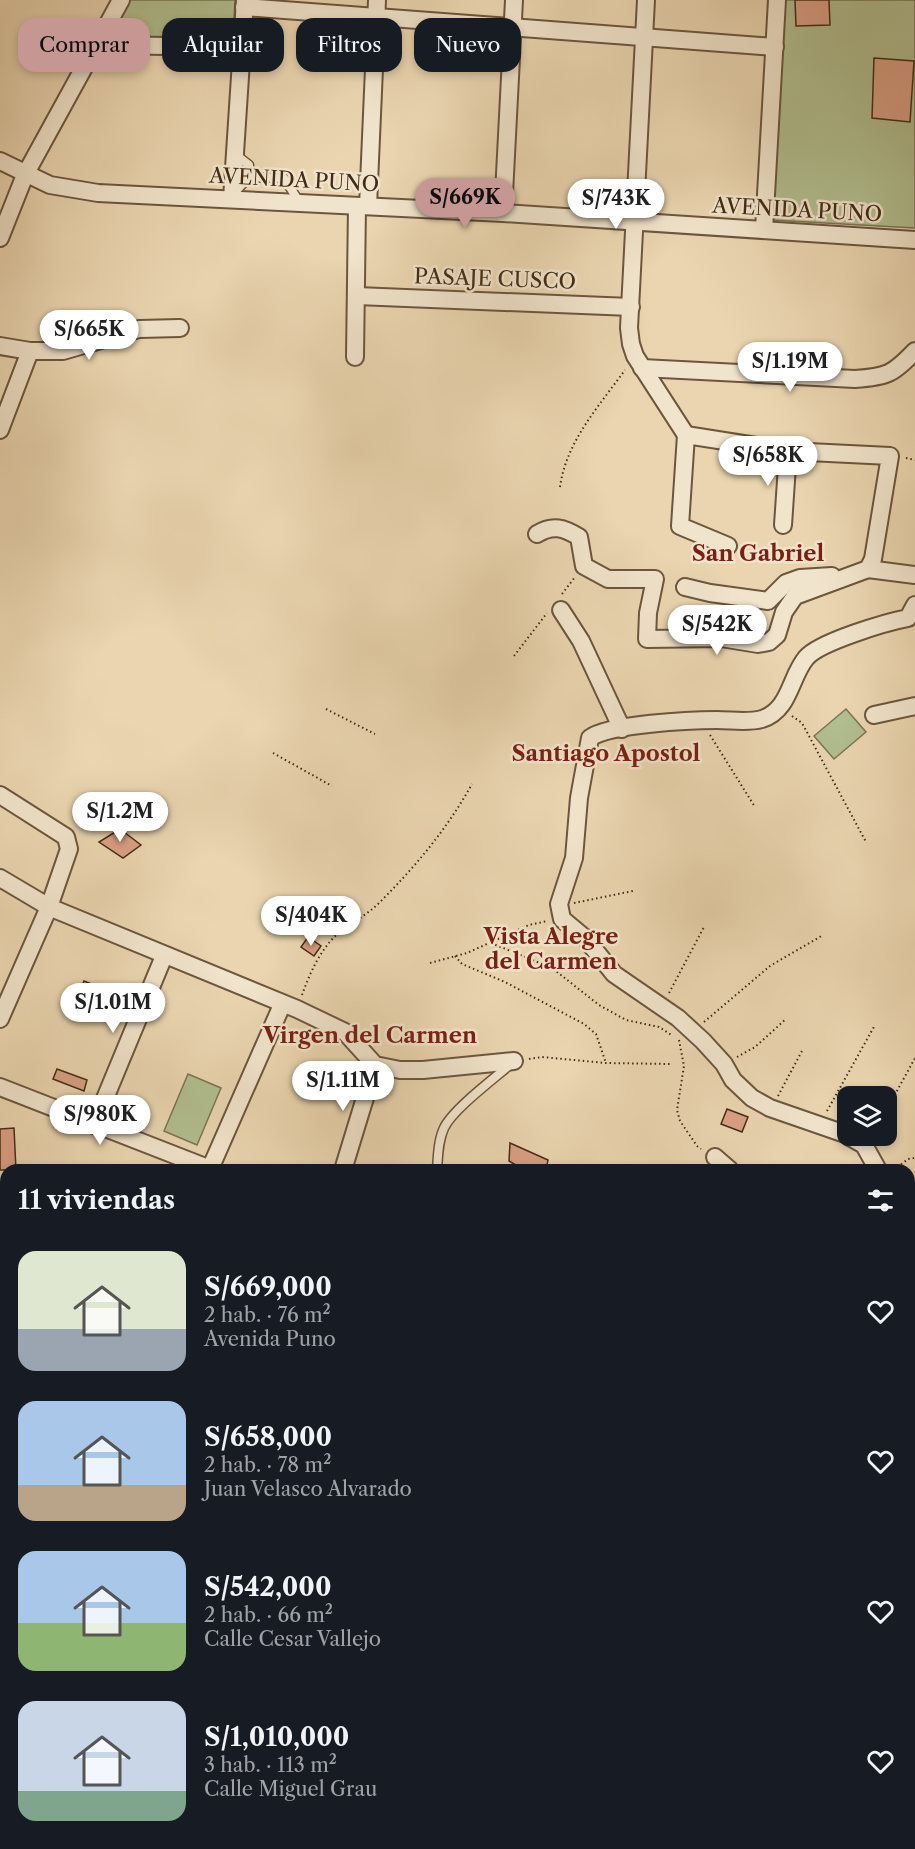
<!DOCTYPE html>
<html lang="es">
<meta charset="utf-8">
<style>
:root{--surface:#171b24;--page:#20242c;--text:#f1f3f6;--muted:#9ea1a6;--accent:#c59692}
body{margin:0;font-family:"Libre Caslon Text",serif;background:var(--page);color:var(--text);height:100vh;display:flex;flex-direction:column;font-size:22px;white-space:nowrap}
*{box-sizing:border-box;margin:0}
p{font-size:20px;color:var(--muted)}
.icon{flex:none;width:33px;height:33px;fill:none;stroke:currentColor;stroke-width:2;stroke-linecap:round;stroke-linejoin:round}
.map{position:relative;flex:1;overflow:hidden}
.sheet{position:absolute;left:0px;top:1164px;width:915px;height:686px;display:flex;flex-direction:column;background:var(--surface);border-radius:18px 18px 0 0;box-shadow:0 3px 9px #0003}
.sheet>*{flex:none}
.banner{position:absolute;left:18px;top:18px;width:600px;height:54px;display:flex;gap:12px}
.buttons{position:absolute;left:837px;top:1086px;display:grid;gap:12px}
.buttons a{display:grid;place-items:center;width:60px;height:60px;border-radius:12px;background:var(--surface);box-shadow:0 3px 9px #0003;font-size:30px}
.price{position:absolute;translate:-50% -51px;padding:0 14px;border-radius:21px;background:#fff;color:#222;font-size:20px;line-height:39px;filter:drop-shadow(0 2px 3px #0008)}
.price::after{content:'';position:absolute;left:50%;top:36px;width:18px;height:14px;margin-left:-9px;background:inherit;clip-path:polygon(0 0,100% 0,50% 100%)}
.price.current{background:var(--accent);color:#111}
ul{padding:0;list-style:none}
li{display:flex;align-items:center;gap:18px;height:150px;padding:0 18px}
li span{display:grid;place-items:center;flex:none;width:168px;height:120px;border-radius:18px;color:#555}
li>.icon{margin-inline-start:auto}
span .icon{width:72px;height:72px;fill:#fffc;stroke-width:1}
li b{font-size:26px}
h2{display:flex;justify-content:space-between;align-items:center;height:72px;padding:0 18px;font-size:26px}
.tag{padding:0 21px;border-radius:18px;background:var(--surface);box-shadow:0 3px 9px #0003;font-size:21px;line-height:54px}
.tag.current{background:var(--accent);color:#111}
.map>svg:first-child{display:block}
</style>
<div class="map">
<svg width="915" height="1849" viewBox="0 0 915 1849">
<rect width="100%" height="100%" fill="#ead5b0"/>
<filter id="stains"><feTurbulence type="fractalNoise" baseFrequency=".00333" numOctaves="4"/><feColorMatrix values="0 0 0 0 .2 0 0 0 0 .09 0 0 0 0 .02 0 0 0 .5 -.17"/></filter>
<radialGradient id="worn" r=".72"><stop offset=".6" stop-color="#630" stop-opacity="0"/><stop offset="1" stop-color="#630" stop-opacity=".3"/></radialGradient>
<g fill="#b1be90" stroke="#7a7554" stroke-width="1.5">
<polygon points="129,0 235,0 233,40 109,39"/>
<polygon points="782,0 915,0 915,228 771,220"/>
<polygon points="846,709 866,732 834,759 814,736"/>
<polygon points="188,1074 221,1088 197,1145 164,1131"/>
</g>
<g fill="#dba085" stroke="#422c17" stroke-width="1.5">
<polygon points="795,0 829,0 830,25 796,26"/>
<polygon points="874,58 914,61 910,122 872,118"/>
<polygon points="120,829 141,845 123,858 99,842"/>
<polygon points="308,937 321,946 314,956 301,947"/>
<polygon points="84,981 128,999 122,1013 78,995"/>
<polygon points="57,1069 87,1080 84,1091 53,1079"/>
<polygon points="727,1109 748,1117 742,1132 721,1124"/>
<polygon points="14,1128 16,1170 0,1170 0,1129"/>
<polygon points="510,1143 548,1160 546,1170 524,1170 509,1161"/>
</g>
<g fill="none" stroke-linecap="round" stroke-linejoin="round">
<defs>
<g id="service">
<polyline points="249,177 284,178 300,203"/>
<polyline points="235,192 249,177 249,165 235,154"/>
<path d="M437,1170c1,-14 1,-29 7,-42 9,-19 51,-50 68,-65"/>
<polyline points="541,1844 543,1849"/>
<polyline points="624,1844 626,1849"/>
<polyline points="697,1844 699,1849"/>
</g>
<g id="minor">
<polyline points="646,0 629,328 631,344 635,356 686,435"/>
<polyline points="244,7 775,47"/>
<polyline points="95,45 242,47"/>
<polyline points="0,161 50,185 98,193 503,213 915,240"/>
<polyline points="232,199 245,0"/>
<polyline points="368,206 377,0"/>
<polyline points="503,213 514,0"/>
<polyline points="764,230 777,0"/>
<polyline points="0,238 25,175 121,0"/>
<polyline points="357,296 631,307"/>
<polyline points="0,346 30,351 63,351 139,329 180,328"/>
<polyline points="355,357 357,206"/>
<path d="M642,368l213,11c32,-2 38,-5 60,-28"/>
<polyline points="0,430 30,351"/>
<polyline points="686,435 680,526 728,546"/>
<polyline points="783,525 788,451"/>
<path d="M537,534c16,-10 27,-6 42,3l5,29 24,13h47l-7,34 -1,26 74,-1 37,6 11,-2 8,-7 7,-23 11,-16 73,-27 5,-10 17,-103 -102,-5 -102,-16"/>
<polyline points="868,569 915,575"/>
<polyline points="685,587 710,593 768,601 786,583 800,578 832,576"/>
<polyline points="561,610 581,641 622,729"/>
<polyline points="874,715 915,706"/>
<polyline points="0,795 66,837 69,849 49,907 0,1019"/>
<polyline points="0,878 49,907 297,1009 345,1032 375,1065 400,1070 423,1070 514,1061"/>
<polyline points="0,1087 213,1170"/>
<polyline points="94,1125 164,956"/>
<path d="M848,1135l-78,-27 -18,-10 -19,-18 -9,-16 -21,-23 -25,-23 -64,-44 -28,-35 -24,-20 -3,-15 15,-46 5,-60 11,-60c19,-14 101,-18 127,-18 15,0 31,3 45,-1 28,-9 28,-42 44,-61 13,-16 81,-36 102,-40l7,-13"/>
<polyline points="848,1136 864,1145 878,1170"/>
<polyline points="715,1157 730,1170"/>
<polyline points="210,1169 282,1005"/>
<polyline points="343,1170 375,1065"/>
<polyline points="909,1477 915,1475"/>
<polyline points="909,1654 915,1653"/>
<polyline points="0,1659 6,1658"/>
<polyline points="909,1732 915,1732"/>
<polyline points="0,1750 6,1749"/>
<polyline points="909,1767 915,1769"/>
<polyline points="0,1818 6,1815"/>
<polyline points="909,1830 915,1824"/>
<polyline points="71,1849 76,1844"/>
<polyline points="493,1849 513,1844"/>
<polyline points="761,1849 769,1844"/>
<polyline points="887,1849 893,1844"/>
</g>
</defs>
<use href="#service" stroke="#6c563d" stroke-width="11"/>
<use href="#minor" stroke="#6c563d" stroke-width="20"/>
<g stroke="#422c17" stroke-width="2" stroke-dasharray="1.5 3" stroke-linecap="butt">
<polyline points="906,458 915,460"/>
<path d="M560,487c6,-45 39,-81 65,-117"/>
<polyline points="562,594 575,577"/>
<polyline points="514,656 547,613"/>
<polyline points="326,709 375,734"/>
<polyline points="792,716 802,723 866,842"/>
<polyline points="710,735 755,807"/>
<polyline points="273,753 332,786"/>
<polyline points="574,903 633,891"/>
<polyline points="491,943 552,968 599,1005 626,1020 659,1027 673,1036"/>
<polyline points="455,956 462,964 505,982 584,1024 596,1034 606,1063"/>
<polyline points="430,963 467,953 529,925 547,921"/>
<polyline points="669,993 704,927"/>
<path d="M302,995c9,-25 21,-52 44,-68 12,-8 23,-14 33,-24 37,-37 68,-74 93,-119"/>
<polyline points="704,1022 770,966 823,935"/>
<polyline points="679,1040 684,1066 677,1110 680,1121 697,1146 701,1149"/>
<polyline points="737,1057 755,1047 786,1019"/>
<polyline points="529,1059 542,1057 606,1063 670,1064"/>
<polyline points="778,1096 803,1049"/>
<polyline points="827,1111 875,1025"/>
<polyline points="886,1111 915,1058"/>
<polyline points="894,1170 908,1159 915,1158"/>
<polyline points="909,1212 915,1216"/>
<polyline points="0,1297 6,1333"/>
<polyline points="909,1373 915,1376"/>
</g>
<use href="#service" stroke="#f1e4cc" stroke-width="8"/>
<use href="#minor" stroke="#f1e4cc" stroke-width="16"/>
</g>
<g text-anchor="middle" stroke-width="5" stroke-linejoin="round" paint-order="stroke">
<g font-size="21" fill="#422c17" stroke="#f1e4cc">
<text transform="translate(294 180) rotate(3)" y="7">AVENIDA PUNO</text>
<text transform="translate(797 210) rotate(3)" y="7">AVENIDA PUNO</text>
<text transform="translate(495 279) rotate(2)" y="7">PASAJE CUSCO</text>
</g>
<g font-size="22" font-weight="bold" fill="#7a1f14" stroke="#f1e4cc">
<text x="758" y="561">San Gabriel</text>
<text x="606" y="761">Santiago Apostol</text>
<text x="551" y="944">Vista Alegre<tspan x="551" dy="25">del Carmen</tspan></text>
<text x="370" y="1043">Virgen del Carmen</text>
</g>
</g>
<rect width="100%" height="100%" filter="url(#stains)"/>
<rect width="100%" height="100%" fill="url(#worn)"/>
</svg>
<div class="buttons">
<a><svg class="icon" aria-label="layers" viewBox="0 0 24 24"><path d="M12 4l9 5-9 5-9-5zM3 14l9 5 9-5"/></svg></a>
</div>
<b class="price current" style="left:465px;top:229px">S/669K</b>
<b class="price" style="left:616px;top:230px">S/743K</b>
<b class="price" style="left:89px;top:361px">S/665K</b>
<b class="price" style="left:790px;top:393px">S/1.19M</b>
<b class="price" style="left:768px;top:487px">S/658K</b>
<b class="price" style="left:717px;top:656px">S/542K</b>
<b class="price" style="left:120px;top:843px">S/1.2M</b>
<b class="price" style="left:311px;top:947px">S/404K</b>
<b class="price" style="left:113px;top:1034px">S/1.01M</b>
<b class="price" style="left:343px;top:1112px">S/1.11M</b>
<b class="price" style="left:100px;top:1146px">S/980K</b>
<div class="banner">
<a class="tag current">Comprar</a>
<a class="tag">Alquilar</a>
<a class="tag">Filtros</a>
<a class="tag">Nuevo</a>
</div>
<section class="sheet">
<h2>11 viviendas<svg class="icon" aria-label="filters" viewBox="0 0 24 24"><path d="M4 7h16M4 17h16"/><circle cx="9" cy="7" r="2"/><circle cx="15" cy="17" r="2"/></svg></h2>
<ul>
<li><span style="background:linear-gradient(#dfe7d0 65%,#9aa5b1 0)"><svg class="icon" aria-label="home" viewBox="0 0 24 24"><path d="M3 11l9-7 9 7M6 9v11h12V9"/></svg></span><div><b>S/669,000</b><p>2 hab. · 76 m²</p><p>Avenida Puno</p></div><svg class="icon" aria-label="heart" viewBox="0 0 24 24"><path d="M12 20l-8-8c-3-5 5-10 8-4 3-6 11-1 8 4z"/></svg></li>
<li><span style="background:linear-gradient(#a9c7e8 70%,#b9a48a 0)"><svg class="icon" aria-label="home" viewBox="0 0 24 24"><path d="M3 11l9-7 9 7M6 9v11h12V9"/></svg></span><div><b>S/658,000</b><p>2 hab. · 78 m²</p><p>Juan Velasco Alvarado</p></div><svg class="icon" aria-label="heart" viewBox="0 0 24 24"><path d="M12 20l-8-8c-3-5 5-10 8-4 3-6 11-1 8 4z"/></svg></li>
<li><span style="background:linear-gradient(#a9c7e8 60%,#8fb573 0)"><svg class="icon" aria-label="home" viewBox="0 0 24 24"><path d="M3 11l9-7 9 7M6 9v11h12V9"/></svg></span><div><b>S/542,000</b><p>2 hab. · 66 m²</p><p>Calle Cesar Vallejo</p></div><svg class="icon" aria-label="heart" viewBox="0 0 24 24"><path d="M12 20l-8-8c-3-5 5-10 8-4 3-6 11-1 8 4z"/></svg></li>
<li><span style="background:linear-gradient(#c9d6e8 75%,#7fa58c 0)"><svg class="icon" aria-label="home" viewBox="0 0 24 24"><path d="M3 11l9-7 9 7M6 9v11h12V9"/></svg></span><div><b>S/1,010,000</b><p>3 hab. · 113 m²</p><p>Calle Miguel Grau</p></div><svg class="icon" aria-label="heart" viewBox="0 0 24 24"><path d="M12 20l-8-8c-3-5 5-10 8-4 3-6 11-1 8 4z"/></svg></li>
</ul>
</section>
</div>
